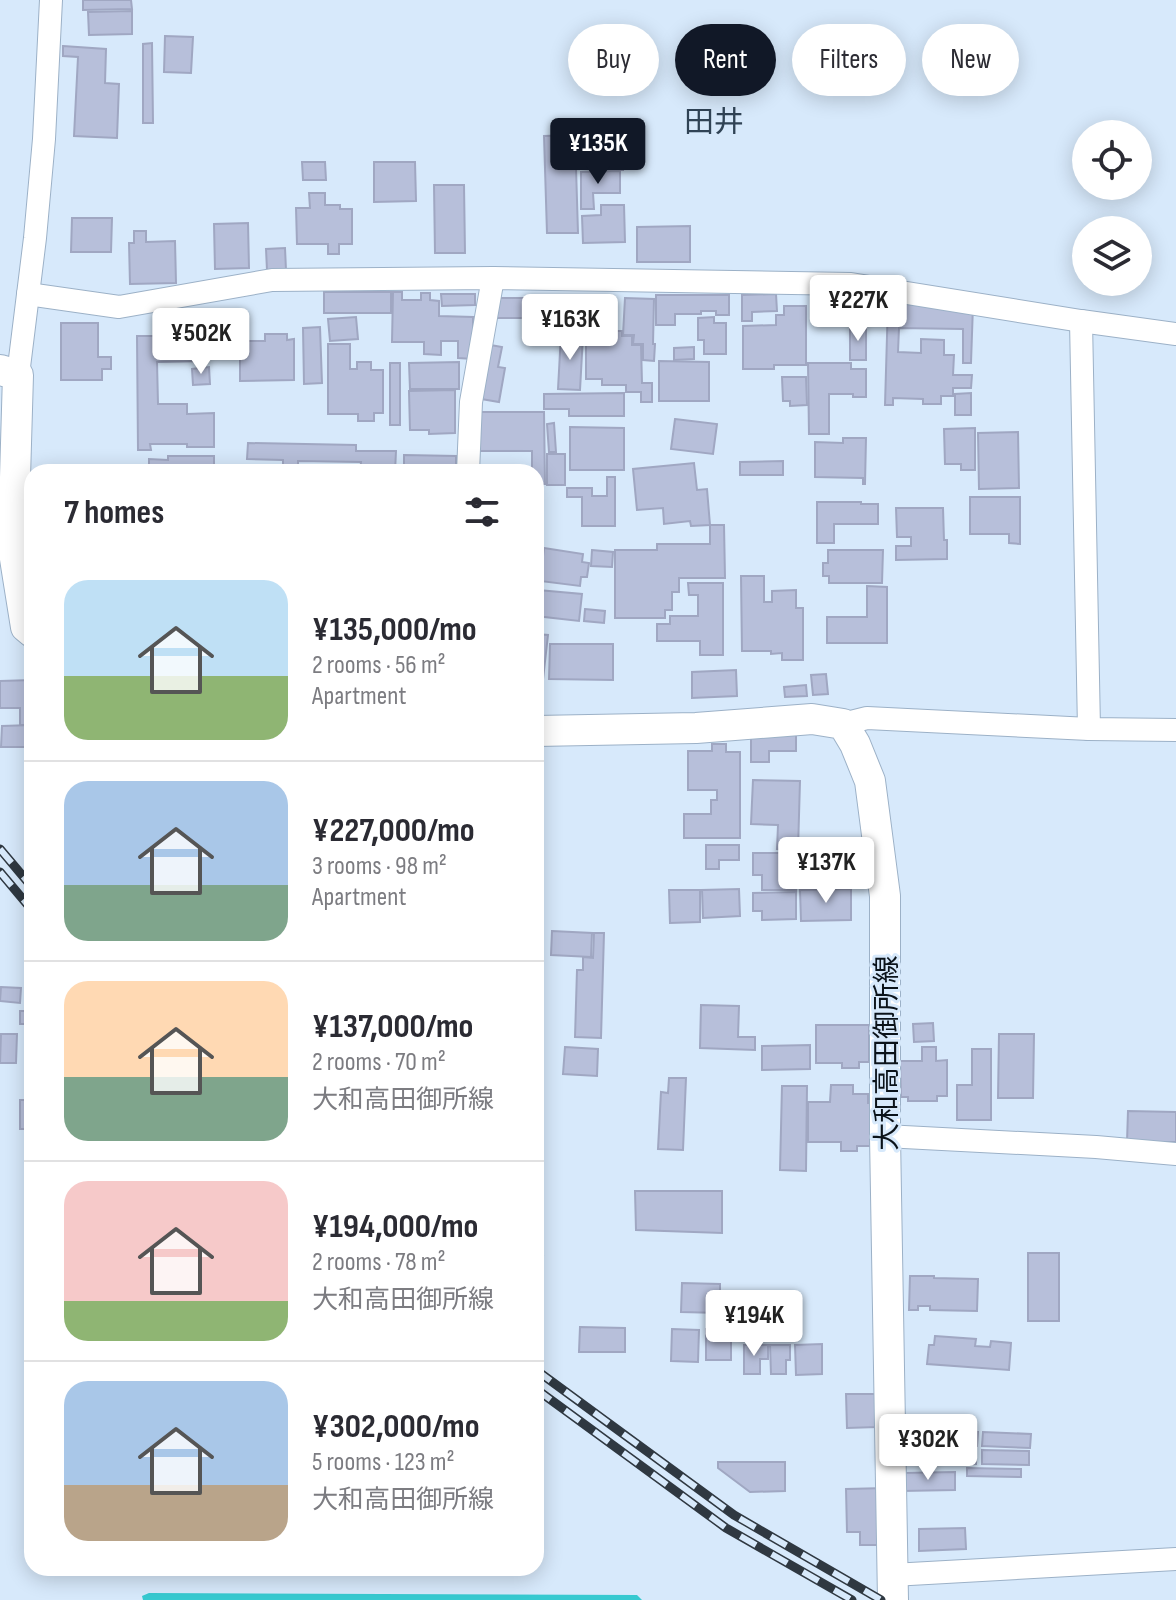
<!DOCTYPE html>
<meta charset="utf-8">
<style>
:root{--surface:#fff;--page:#f2f2f3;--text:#2b2b33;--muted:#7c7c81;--line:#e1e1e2;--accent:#111827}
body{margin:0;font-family:"Sofia Sans Condensed","Noto Sans JP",sans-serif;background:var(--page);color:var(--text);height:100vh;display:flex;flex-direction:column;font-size:30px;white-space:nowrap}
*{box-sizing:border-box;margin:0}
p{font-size:26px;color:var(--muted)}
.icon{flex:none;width:44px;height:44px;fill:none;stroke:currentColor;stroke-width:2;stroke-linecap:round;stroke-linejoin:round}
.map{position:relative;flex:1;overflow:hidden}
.drawer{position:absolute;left:24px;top:464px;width:520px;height:1112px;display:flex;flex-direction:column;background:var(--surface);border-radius:24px;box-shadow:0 4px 20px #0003}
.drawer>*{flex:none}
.banner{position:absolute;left:568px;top:24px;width:488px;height:72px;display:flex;gap:16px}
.tools{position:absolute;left:1072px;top:120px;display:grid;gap:16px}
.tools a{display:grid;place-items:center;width:80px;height:80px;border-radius:50%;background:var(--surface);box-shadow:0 4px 20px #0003;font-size:40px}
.price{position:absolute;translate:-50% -68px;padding:0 18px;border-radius:8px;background:#fff;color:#222;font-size:26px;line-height:52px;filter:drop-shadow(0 2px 4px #0008)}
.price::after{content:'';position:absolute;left:50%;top:48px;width:24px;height:18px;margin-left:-12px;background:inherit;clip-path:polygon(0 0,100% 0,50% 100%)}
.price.selected{background:var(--accent);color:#fff}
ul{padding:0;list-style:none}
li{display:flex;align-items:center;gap:24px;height:200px;padding:0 40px}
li+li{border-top:2px solid var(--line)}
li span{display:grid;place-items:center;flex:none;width:224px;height:160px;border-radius:24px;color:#555}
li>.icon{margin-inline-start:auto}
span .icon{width:96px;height:96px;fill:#fffc;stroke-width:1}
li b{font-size:34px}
h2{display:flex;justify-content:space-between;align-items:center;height:96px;padding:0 40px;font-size:34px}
.chip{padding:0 28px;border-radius:36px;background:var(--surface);box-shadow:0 4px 20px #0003;font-size:28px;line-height:72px}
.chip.selected{background:var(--accent);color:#fff}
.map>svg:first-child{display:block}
</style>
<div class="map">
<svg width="1176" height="1600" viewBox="0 0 1176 1600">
<rect width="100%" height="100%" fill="#d7e9fb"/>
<polygon fill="#37c9d0" points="149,1593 637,1595 642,1600 143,1600 142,1596"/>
<g fill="#b7bfda" stroke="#a0a7c2" stroke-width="2">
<polygon points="83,0 131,0 132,9 83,10"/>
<polygon points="132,11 132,34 89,35 88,12"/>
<polygon points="165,36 193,37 191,73 164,72"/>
<polygon points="152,43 153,123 143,123 143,44"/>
<polygon points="63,46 106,49 105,83 119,84 117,138 74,136 78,57 63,56"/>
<polygon points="575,135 578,233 547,233 544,136"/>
<polygon points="582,135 623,135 623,170 582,169"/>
<polygon points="302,162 325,162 326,180 303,180"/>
<polygon points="374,162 415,162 416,201 374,202"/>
<polygon points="620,171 620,193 593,193 594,209 581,209 581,172"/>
<polygon points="434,185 464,185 465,253 435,253"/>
<polygon points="309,193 325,193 325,205 340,205 340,209 352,209 352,244 339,244 339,254 328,254 328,244 297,244 296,208 310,208"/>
<polygon points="601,205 624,205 625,242 583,243 582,216 601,215"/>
<polygon points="72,218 112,218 111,252 71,252"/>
<polygon points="248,223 249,268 215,269 214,224"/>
<polygon points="690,226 690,262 637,262 637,227"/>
<polygon points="134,231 146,231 146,242 175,241 176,283 130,284 129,243 134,243"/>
<polygon points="285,248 286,270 267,270 266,249"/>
<rect x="324" y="292" width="67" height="21"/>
<polygon points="393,292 402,292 402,300 421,300 421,293 430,293 430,300 439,301 439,316 473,317 473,359 458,358 458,341 441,341 441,355 424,354 424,342 392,342"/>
<polygon points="814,292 859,293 859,321 813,321"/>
<polygon points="441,294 475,294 475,305 442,306"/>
<polygon points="776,294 777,311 752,312 752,321 742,321 742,295"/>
<polygon points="656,295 729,295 729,315 716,315 716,311 701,311 701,314 675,314 675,325 656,325"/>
<rect x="495" y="298" width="89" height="20"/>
<polygon points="586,298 610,298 610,331 622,331 622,336 632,336 632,345 641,345 642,383 652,383 652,402 641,402 641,392 626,392 626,385 602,385 602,379 586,379"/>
<polygon points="625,298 654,299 653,344 655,344 654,361 643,360 643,344 633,344 634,335 623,335"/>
<polygon points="888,302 973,305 971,363 963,363 963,329 899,328 898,352 921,353 921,339 944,340 944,355 954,355 953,375 972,375 971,388 953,388 953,396 941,396 941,404 923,404 923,399 893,398 893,405 885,405"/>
<polygon points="784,306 806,306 806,365 774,365 774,369 743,369 743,326 776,325 776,315 784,315"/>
<polygon points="356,317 358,339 330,341 328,319"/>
<polygon points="714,317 714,323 726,323 726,354 704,354 704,340 698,340 698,318"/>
<polygon points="214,321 242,321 242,336 215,336"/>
<polygon points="61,323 98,323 98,357 111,357 111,369 102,369 102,380 61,380"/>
<rect x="850" y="326" width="16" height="34"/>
<polygon points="320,327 322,383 304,384 303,328"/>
<polygon points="265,334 287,334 287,340 294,339 294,380 240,381 240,341 265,341"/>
<polygon points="561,334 583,336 580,390 558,389"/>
<polygon points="137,336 189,336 189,341 207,341 207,361 157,362 158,404 187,404 187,414 214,413 214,447 187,447 187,444 150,444 151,450 138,450"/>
<polygon points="328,344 350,344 350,369 357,369 357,362 371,362 371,370 383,370 383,413 374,413 374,421 358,421 358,414 328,414"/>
<polygon points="485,344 502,347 498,367 505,368 499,402 475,398"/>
<polygon points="694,347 694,359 674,360 674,348"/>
<polygon points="659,361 709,362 709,401 659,401"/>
<polygon points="459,362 459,389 410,389 409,363"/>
<rect x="390" y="363" width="10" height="62"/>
<polygon points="808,363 851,363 851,369 866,369 866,397 853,397 853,394 829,394 829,434 809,434"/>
<polygon points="209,367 210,384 193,385 192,369"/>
<polygon points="782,377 806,377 807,405 790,406 790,401 783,401"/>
<polygon points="455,390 455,433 429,434 429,430 410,430 409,391"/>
<polygon points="624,393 624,416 569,416 569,409 544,409 544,394"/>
<polygon points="971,393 971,415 955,415 955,394"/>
<polygon points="475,412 544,412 545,484 536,484 536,472 532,472 532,451 475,451"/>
<polygon points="675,419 717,424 713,454 671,449"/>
<polygon points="554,423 556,452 549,452 547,424"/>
<polygon points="570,427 624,428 624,470 570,470"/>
<polygon points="975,428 975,470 961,470 961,464 945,464 944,429"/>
<polygon points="1018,432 1019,488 979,489 978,433"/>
<polygon points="843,438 866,438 865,484 863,484 863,478 815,477 815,442 843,443"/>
<polygon points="248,443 356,445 356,451 396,451 395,472 360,472 361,462 298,461 298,465 283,465 283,460 247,459"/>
<rect x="547" y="454" width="18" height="31"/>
<polygon points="404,455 456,456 456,472 404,472"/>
<polygon points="168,456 214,456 214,472 149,472 149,459 168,460"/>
<polygon points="783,461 783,475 740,475 740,462"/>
<polygon points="694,463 697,490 707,489 710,525 691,526 690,521 664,524 663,508 637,510 633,469"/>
<polygon points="607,477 615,477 615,526 582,526 582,497 567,497 567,488 592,488 592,496 607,496"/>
<polygon points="970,497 1020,497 1020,544 1009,543 1009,534 970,534"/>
<polygon points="817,502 861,502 861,504 878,504 878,524 834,524 834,543 817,543"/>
<polygon points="896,508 943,508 944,540 947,540 947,559 896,560 896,546 911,546 911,537 897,537"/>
<polygon points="710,525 724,525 725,578 679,578 679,592 672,592 672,610 665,610 665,618 615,618 615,550 657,550 657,544 710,544"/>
<polygon points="544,548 583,554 582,562 589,563 587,577 581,577 580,586 540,581"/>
<polygon points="592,550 613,552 612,567 591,566"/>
<polygon points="828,550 883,550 882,583 829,583 829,576 823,576 823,563 828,563"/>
<polygon points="741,576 764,576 764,602 772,602 772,591 796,590 796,608 803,608 803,660 782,660 782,653 771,654 771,651 742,651"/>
<polygon points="688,583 723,583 723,655 700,655 700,641 657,641 657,624 670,624 670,616 698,616 698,595 689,595"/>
<polygon points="867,586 887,587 887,643 827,643 827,617 867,617"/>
<polygon points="538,590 582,594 579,621 536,616"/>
<polygon points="585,609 605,611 604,623 584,621"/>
<polygon points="536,634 548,635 542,688 536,687"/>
<polygon points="550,644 613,644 613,680 549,679"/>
<polygon points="736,670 737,696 692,698 692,672"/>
<polygon points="826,674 828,694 813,695 811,675"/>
<polygon points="32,680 32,725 20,725 20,708 0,708 0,681"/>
<polygon points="806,685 807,696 785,697 784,687"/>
<polygon points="32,725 32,747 1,747 2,726"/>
<polygon points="751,729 796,729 796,751 769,751 769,762 751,762"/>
<polygon points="712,744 726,744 726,752 740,752 740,838 684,838 684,814 711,814 711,800 717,800 717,790 688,790 688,751 712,751"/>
<polygon points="753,780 800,781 798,850 777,849 778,825 751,824"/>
<polygon points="706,845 739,845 739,860 719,860 719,869 706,869"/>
<polygon points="753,853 796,853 796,890 762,890 762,875 753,875"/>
<polygon points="804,856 853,857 852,885 804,885"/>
<polygon points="739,889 740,916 703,918 702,890"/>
<polygon points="851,889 851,920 801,921 800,890"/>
<polygon points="669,890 700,890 700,922 670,923"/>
<polygon points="796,892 796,919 762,920 762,911 753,911 753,893"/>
<polygon points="552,931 592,933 591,957 551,955"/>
<polygon points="594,933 604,933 601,1038 575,1037 577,970 583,970 583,957 593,958"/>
<polygon points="1,987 21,988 20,1003 0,1001"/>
<polygon points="701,1005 739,1006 738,1037 755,1037 755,1050 700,1048"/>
<rect x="20" y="1011" width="12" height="13"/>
<polygon points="933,1023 934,1041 914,1042 913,1024"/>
<polygon points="816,1025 869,1025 869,1062 859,1062 859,1068 842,1068 842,1063 816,1063"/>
<polygon points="1,1034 17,1034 16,1063 0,1063"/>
<polygon points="999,1034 1034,1034 1033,1098 998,1098"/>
<polygon points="810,1045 810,1069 762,1070 762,1046"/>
<polygon points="565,1047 598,1049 597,1076 563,1074"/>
<polygon points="922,1047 936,1047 936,1061 947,1060 947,1096 937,1096 937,1101 908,1101 908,1097 901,1097 900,1061 922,1061"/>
<polygon points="972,1049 991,1049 991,1120 957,1120 957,1085 972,1085"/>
<polygon points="669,1078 686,1078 683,1150 658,1149 661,1092 668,1093"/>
<polygon points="831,1085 853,1085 853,1094 868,1094 868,1103 870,1103 870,1146 857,1146 857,1151 841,1151 841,1142 808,1142 808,1102 830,1102"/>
<polygon points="782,1086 807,1086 806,1171 780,1170"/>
<rect x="20" y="1100" width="12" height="29"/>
<polygon points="1128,1111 1176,1112 1176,1142 1127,1142"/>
<polygon points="536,1158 542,1194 536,1195"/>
<polygon points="635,1191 722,1191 722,1233 636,1230"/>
<polygon points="536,1206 543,1255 536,1256"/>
<rect x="1028" y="1253" width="31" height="68"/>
<polygon points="910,1276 934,1276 934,1278 978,1279 977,1311 930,1310 930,1306 918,1306 918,1310 909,1310"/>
<polygon points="682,1283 720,1284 720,1313 681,1312"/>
<polygon points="580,1327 625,1328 625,1352 579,1352"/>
<polygon points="672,1329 699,1330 698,1362 671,1361"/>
<rect x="706" y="1329" width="25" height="31"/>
<polygon points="935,1336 976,1339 975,1346 990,1347 991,1341 1011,1343 1009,1370 927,1364 929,1345 934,1345"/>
<polygon points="822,1344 822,1374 796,1375 795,1345"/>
<polygon points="744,1345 768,1345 768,1359 760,1359 760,1374 744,1374"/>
<polygon points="770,1345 790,1345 790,1360 786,1360 786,1374 771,1374"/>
<polygon points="846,1394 877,1394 877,1427 847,1428"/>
<polygon points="928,1430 978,1432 977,1446 927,1444"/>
<polygon points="983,1432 1031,1434 1030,1448 982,1446"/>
<polygon points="906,1445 921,1445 921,1463 905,1462"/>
<polygon points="927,1449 976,1450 976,1464 927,1462"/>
<polygon points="982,1450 1029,1451 1029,1465 982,1464"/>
<polygon points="718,1462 785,1462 785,1491 750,1492 718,1468"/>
<polygon points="967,1468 1021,1469 1021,1477 967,1476"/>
<polygon points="955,1472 955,1490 902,1491 902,1473"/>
<polygon points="886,1488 887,1545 860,1545 860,1532 847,1532 846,1489"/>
<polygon points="965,1528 966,1549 919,1551 919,1529"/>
</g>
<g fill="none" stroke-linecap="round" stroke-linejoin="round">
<defs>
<g id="minor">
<polyline points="28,294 119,307 272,280 493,278 851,284 1081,321 1176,334"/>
<polyline points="1081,321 1089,729"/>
<polyline points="18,375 35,238 44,139 51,0"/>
<polyline points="468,472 471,402 493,278"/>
<polyline points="843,724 867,718 1089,729 1176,730"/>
<polyline points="885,1136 1096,1147 1176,1154"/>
<polyline points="892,1575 1176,1559"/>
</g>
<g id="secondary">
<polyline points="0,370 18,375 13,546 26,627 32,632"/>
<polyline points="536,731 696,728 812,719 843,724 855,744 870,781 885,896 885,1136 893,1600"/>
</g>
</defs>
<use href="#minor" stroke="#9cb1c7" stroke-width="24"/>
<use href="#secondary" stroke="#9cb1c7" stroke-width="32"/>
<use href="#minor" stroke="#fff" stroke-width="22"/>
<use href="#secondary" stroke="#fff" stroke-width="30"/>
<defs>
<g id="rail">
<polyline points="0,849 32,887"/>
<polyline points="0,872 32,910"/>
<polyline points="536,1370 734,1515 881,1600"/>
<polyline points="536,1389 726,1528 852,1600"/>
</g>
</defs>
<use href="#rail" stroke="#2f3841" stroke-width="9"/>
<use href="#rail" stroke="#d7e9fb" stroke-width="6" stroke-dasharray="18" stroke-linecap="butt"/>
</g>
<g text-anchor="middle" stroke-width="6" stroke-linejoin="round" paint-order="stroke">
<g font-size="28" fill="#0b131a" stroke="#d7e9fb">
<text transform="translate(886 1053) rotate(-90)" y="10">大和高田御所線</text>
</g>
<g font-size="30" fill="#304355" stroke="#d7e9fb">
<text x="714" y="132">田井</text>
</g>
</g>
</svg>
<div class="tools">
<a><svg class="icon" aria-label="locate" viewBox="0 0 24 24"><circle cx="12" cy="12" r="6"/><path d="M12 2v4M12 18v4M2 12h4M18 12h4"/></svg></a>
<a><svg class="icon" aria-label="layers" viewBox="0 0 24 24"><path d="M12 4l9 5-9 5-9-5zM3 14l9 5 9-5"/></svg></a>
</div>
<b class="price selected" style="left:598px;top:186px">¥135K</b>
<b class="price" style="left:858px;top:343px">¥227K</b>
<b class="price" style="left:570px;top:362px">¥163K</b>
<b class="price" style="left:201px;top:376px">¥502K</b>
<b class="price" style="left:826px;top:905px">¥137K</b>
<b class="price" style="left:754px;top:1358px">¥194K</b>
<b class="price" style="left:928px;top:1482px">¥302K</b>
<div class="banner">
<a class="chip">Buy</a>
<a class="chip selected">Rent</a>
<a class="chip">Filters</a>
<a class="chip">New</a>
</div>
<section class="drawer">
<h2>7 homes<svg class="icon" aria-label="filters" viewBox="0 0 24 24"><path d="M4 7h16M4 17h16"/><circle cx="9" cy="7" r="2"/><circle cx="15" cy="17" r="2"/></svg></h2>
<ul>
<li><span style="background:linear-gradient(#bfe0f5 60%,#8fb573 0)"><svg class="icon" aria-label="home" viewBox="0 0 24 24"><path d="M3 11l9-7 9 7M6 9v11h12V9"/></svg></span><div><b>¥135,000/mo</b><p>2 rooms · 56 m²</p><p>Apartment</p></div></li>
<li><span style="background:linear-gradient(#a9c7e8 65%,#7fa58c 0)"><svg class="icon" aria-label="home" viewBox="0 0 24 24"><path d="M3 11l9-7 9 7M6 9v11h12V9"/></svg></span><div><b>¥227,000/mo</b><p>3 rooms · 98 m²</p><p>Apartment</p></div></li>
<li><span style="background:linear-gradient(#ffd9b3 60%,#7fa58c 0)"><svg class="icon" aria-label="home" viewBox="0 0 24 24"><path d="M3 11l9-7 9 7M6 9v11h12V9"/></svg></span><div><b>¥137,000/mo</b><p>2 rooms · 70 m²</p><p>大和高田御所線</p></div></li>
<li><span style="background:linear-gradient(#f6c9c9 75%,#8fb573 0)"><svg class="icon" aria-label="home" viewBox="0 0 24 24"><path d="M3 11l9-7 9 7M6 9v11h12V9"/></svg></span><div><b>¥194,000/mo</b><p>2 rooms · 78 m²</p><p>大和高田御所線</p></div></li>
<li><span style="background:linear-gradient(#a9c7e8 65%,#b9a48a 0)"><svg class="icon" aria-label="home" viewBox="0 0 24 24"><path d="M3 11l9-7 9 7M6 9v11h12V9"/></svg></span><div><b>¥302,000/mo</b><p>5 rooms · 123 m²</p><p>大和高田御所線</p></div></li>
</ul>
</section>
</div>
